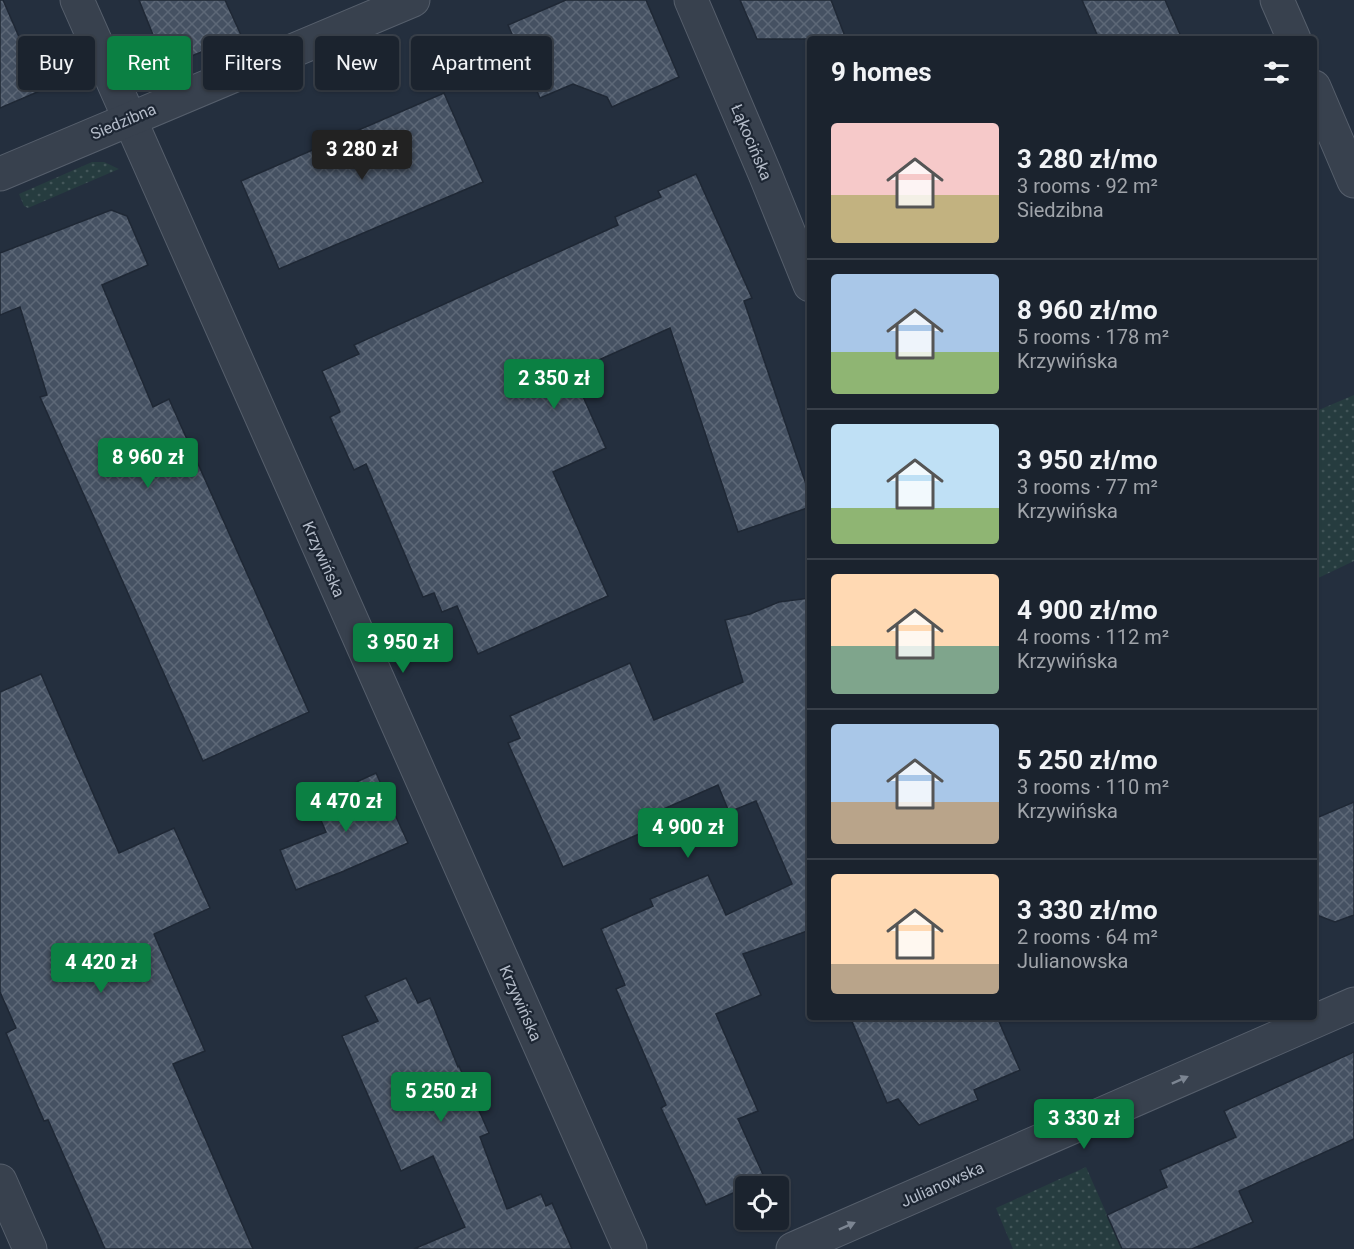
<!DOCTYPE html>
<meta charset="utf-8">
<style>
:root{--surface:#1b232e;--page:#282f3a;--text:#f1f3f6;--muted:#a0a4aa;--line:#39404a;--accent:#0b8043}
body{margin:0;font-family:Roboto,sans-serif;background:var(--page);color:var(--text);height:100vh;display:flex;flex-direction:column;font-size:22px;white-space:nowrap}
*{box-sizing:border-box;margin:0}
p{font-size:20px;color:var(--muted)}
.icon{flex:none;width:33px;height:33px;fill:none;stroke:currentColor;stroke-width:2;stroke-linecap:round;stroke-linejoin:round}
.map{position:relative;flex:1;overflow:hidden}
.panel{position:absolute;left:807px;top:36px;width:510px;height:984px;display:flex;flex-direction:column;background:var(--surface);border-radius:6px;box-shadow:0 2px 4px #0004,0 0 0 2px var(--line)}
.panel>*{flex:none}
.top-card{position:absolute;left:18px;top:36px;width:570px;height:54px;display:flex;gap:12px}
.controls{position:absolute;left:735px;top:1176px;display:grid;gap:12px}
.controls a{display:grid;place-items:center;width:54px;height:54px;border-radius:6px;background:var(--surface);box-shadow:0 2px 4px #0004,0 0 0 2px var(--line);font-size:30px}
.price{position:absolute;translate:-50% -51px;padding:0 14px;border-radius:6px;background:var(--accent);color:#fff;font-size:20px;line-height:39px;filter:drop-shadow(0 2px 3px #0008)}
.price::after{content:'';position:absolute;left:50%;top:36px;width:18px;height:14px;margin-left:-9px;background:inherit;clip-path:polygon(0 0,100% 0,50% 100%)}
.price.on{background:#222;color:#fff}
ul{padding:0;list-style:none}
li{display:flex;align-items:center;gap:18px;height:150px;padding:0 24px}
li+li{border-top:2px solid var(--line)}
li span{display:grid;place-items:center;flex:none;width:168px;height:120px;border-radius:6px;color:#555}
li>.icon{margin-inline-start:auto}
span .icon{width:72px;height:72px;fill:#fffc;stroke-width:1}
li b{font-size:26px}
h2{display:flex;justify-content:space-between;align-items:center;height:72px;padding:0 24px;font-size:26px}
.tag{padding:0 21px;border-radius:6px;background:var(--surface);box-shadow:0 2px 4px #0004,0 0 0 2px var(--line);font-size:21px;line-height:54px}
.tag.on{background:var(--accent);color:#fff}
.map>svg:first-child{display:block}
</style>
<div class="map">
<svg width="1354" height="1249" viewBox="0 0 1354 1249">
<defs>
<pattern id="grass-dots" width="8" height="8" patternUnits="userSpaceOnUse" patternTransform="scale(1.5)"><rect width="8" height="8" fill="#263c3f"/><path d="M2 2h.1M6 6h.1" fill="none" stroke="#435659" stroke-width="1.8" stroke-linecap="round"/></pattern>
<pattern id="building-cross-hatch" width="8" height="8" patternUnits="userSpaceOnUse" patternTransform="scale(1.5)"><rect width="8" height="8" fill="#455162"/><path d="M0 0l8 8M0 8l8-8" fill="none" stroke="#5d6877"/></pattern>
</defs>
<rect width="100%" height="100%" fill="#242f3e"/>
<g fill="url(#grass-dots)">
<polygon points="92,162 104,162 119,169 28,208 24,206 19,194"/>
<polygon points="1354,395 1354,561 1314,580 1314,412"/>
<polygon points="1086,1167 1122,1249 1013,1249 996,1208"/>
</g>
<g fill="url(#building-cross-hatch)" stroke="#1f2835" stroke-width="1.5">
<polygon points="0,0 3,0 42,90 0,108"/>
<polygon points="139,0 225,0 241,35 166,67"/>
<polygon points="566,0 646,0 679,77 612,107 607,97 573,84 540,98 508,25"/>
<polygon points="740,0 831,0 846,39 757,39"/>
<polygon points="1082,0 1165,0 1182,39 1099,39"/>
<polygon points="444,93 483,182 279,269 241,181"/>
<polygon points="696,174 752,298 744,301 810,496 810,507 738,532 670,328 572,372 606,448 553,472 608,596 478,654 457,606 442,612 434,593 423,597 366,464 354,470 330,417 340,412 322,371 359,354 354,345 618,225 615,217 661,197 658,191"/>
<polygon points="111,210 127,216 148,265 102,285 153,407 169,399 309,712 203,761 40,397 47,395 20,307 0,315 0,253"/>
<polygon points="810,598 810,930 743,954 761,995 716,1014 758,1111 738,1119 765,1179 706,1205 661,1108 666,1105 616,989 625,985 601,929 653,906 650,899 708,875 726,915 792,884 756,801 729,812 718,785 641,819 646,831 563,867 508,743 520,738 510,716 630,663 654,720 743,682 725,620 750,614 779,602"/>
<polygon points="41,674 119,853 174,828 210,908 154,934 205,1051 173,1064 253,1249 105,1249 48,1120 44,1121 6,1033 16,1028 0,992 0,692"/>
<polygon points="376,773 408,843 344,871 296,890 280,850 326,832 313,802"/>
<polygon points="1354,802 1354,915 1335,922 1314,914 1314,819"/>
<polygon points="406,978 418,1003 430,998 458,1067 459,1066 489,1133 480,1137 507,1209 541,1194 546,1206 552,1203 572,1249 414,1249 465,1227 433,1156 401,1171 342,1036 378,1021 365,996"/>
<polygon points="850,1017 997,1017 1020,1070 974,1090 978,1100 919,1125 898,1099 887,1103"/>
<polygon points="1354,1052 1354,1139 1239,1191 1253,1222 1192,1249 1122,1249 1107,1215 1167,1187 1160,1170 1236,1137 1224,1111"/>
</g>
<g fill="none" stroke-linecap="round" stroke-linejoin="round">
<defs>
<g id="minor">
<polyline points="77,0 630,1249"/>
<polyline points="691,0 765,174 810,285"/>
<polyline points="1277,0 1294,39"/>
<polyline points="1314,87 1354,181"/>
<polyline points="0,174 413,0"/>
<polyline points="0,1181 30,1249"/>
<polyline points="793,1249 1354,1004"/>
</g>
</defs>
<use href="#minor" stroke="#565f6c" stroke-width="35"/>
<use href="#minor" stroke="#38414e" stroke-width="33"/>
</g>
<defs><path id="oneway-solid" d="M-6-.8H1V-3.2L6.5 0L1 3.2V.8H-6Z" transform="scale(1.5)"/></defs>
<g fill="#7c8592">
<use href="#oneway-solid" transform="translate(1180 1080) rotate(-24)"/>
<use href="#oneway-solid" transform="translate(847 1226) rotate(-24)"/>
</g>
<g text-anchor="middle" stroke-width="4.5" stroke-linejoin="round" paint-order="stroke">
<g font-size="16" fill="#b4bcc9" stroke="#1d2633">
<text transform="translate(123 121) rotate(-23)" y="6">Siedzibna</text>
<text transform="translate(752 142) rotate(67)" y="6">Łąkocińska</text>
<text transform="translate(324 559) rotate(66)" y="6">Krzywińska</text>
<text transform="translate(521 1003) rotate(66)" y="6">Krzywińska</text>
<text transform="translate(942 1184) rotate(-24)" y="6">Julianowska</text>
</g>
</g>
</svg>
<div class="controls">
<a><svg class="icon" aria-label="locate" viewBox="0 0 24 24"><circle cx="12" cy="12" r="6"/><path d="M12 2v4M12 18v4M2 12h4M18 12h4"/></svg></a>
</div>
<b class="price on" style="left:362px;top:181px">3 280 zł</b>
<b class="price" style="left:554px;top:410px">2 350 zł</b>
<b class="price" style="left:148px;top:489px">8 960 zł</b>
<b class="price" style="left:403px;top:674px">3 950 zł</b>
<b class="price" style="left:346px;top:833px">4 470 zł</b>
<b class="price" style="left:688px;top:859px">4 900 zł</b>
<b class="price" style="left:101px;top:994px">4 420 zł</b>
<b class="price" style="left:441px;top:1123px">5 250 zł</b>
<b class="price" style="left:1084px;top:1150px">3 330 zł</b>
<div class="top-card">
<a class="tag">Buy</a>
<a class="tag on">Rent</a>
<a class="tag">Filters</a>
<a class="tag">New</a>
<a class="tag">Apartment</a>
</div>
<section class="panel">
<h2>9 homes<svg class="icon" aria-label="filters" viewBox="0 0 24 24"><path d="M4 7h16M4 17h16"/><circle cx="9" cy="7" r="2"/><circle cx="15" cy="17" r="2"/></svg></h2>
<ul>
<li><span style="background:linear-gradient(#f6c9c9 60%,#c2b280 0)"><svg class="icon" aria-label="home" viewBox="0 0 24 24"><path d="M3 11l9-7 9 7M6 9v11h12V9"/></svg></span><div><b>3 280 zł/mo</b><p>3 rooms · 92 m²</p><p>Siedzibna</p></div></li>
<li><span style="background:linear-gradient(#a9c7e8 65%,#8fb573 0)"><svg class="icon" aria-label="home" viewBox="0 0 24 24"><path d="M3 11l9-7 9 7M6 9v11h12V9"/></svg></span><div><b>8 960 zł/mo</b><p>5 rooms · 178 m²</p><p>Krzywińska</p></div></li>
<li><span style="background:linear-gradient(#bfe0f5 70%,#8fb573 0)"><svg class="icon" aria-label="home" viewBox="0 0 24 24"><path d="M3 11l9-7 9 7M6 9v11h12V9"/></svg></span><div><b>3 950 zł/mo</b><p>3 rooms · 77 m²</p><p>Krzywińska</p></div></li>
<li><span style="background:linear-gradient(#ffd9b3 60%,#7fa58c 0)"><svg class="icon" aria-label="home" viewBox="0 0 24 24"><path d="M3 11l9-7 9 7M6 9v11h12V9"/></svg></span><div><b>4 900 zł/mo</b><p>4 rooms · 112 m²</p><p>Krzywińska</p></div></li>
<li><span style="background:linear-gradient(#a9c7e8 65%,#b9a48a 0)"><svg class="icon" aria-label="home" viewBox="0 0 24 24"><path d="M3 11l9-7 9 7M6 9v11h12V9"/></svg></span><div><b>5 250 zł/mo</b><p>3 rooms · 110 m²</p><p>Krzywińska</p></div></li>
<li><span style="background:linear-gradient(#ffd9b3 75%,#b9a48a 0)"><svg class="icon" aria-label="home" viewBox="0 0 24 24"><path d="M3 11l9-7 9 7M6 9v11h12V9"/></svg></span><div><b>3 330 zł/mo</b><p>2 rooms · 64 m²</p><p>Julianowska</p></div></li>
</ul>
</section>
</div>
